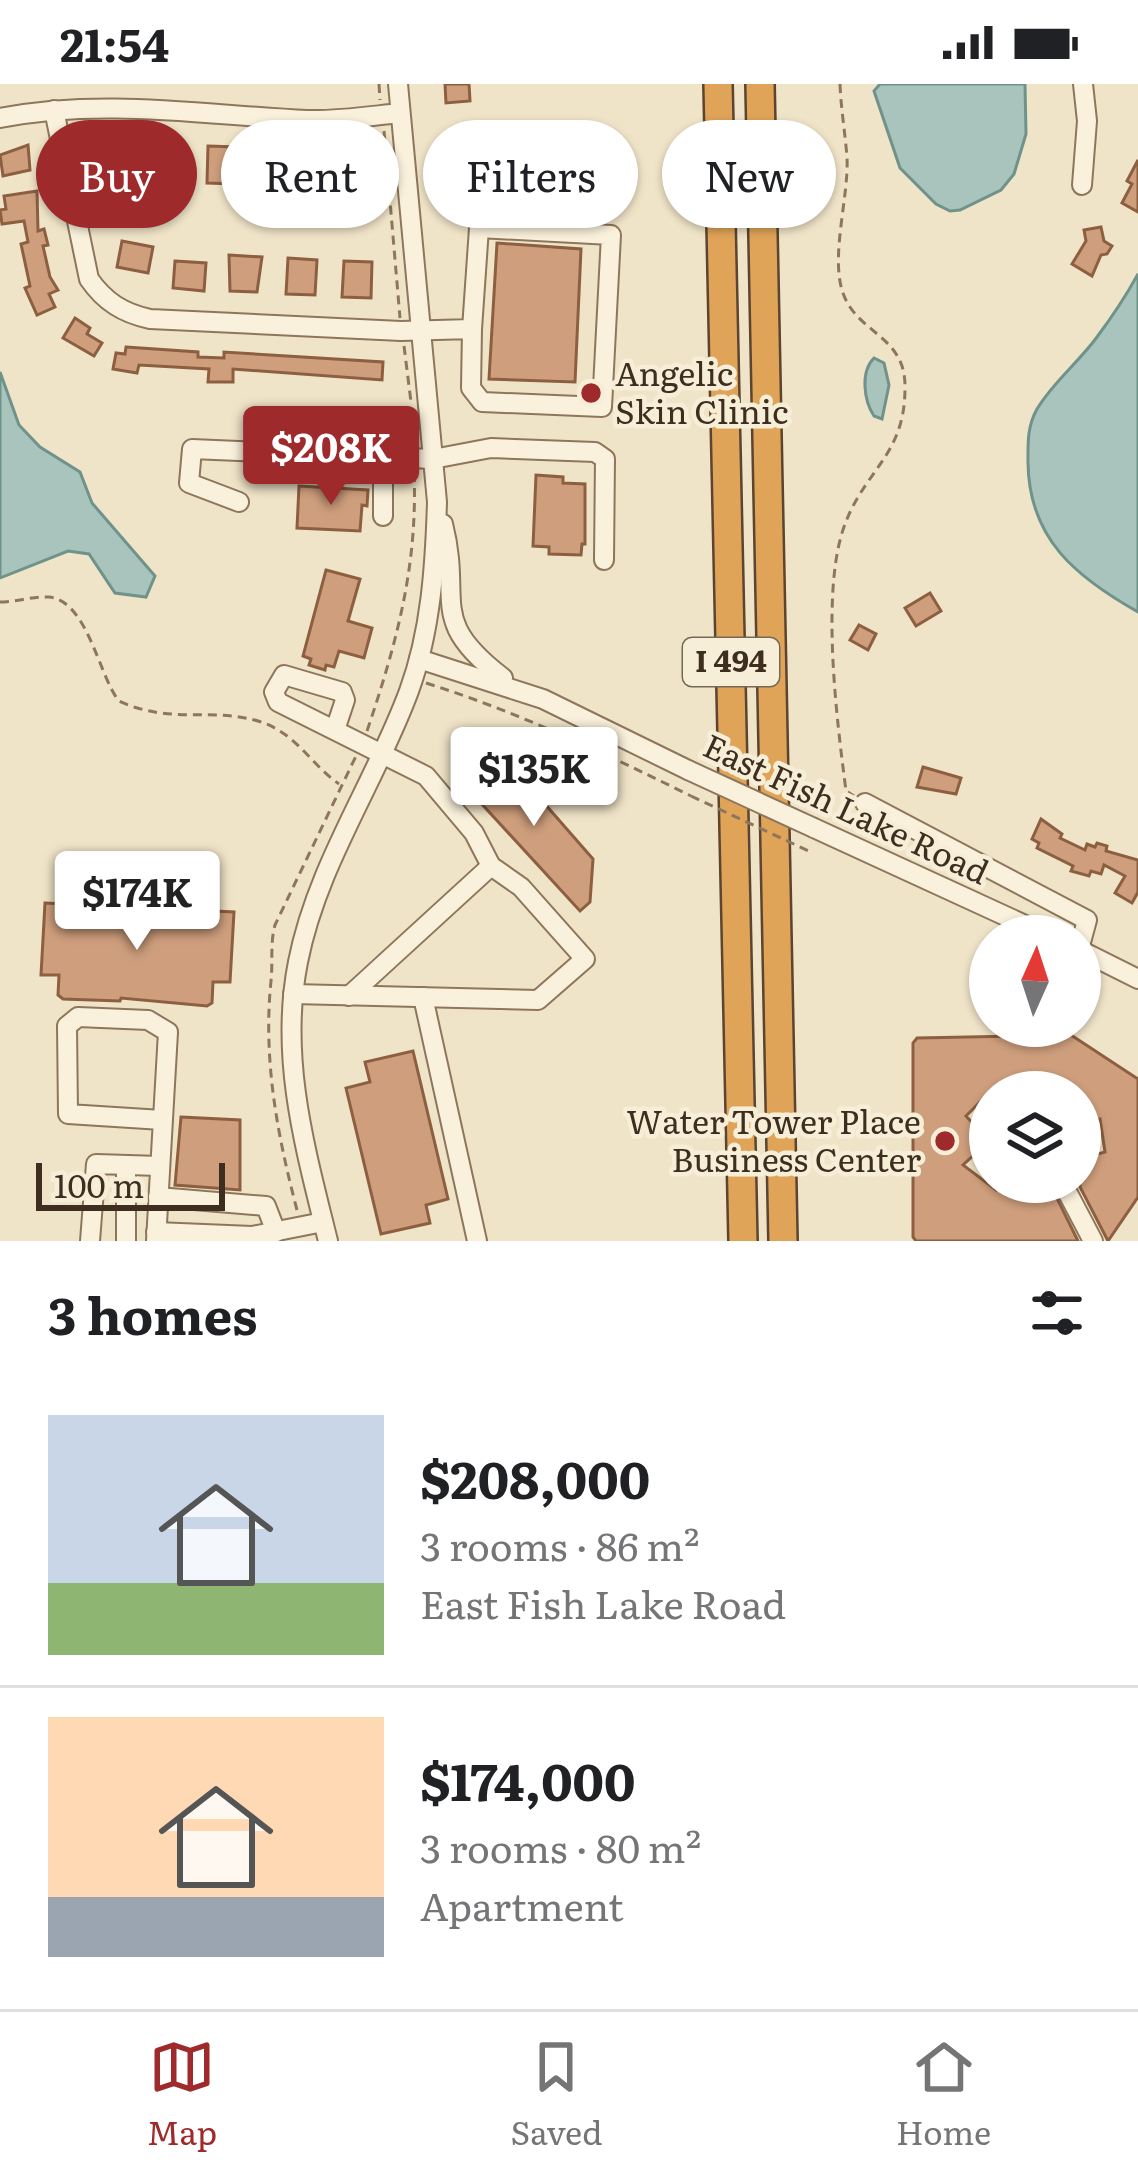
<!DOCTYPE html>
<meta charset="utf-8">
<style>
:root{--surface:#fff;--page:#f2f2f2;--text:#202124;--muted:#757577;--line:#e0e0e0;--accent:#9e2a2b}
body{margin:0;font-family:Literata,serif;background:var(--page);color:var(--text);height:100vh;display:flex;flex-direction:column;font-size:45px;white-space:nowrap}
*{box-sizing:border-box;margin:0}
p{font-size:39px;color:var(--muted)}
.icon{flex:none;width:66px;height:66px;fill:none;stroke:currentColor;stroke-width:2;stroke-linecap:round;stroke-linejoin:round}
.map{position:relative;height:1157px;overflow:hidden}
.sheet{display:flex;flex-direction:column;background:var(--surface);flex:1}
.sheet>*{flex:none}
.top-card{position:absolute;left:36px;top:36px;width:1068px;height:108px;display:flex;gap:24px}
.needle{width:78px;rotate:3deg}
.controls{position:absolute;left:969px;top:831px;display:grid;gap:24px}
.controls a{display:grid;place-items:center;width:132px;height:132px;border-radius:50%;background:var(--surface);box-shadow:0 3px 9px #0004;font-size:60px}
.scale{position:absolute;left:36px;bottom:30px;width:189px;box-sizing:border-box;padding-left:12px;border:6px solid #3d2e20;border-top:0;font-size:33px;line-height:42px;white-space:nowrap;color:#3d2e20;-webkit-text-stroke:9px #f7eed8;paint-order:stroke}
.price{position:absolute;translate:-50% -102px;padding:0 27px;border-radius:12px;background:#fff;color:#222;font-size:39px;line-height:78px;filter:drop-shadow(0 3px 6px #0008)}
.price::after{content:'';position:absolute;left:50%;top:72px;width:36px;height:27px;margin-left:-18px;background:inherit;clip-path:polygon(0 0,100% 0,50% 100%)}
.price.on{background:var(--accent);color:#fff}
ul{padding:0;list-style:none}
li{display:flex;align-items:center;gap:36px;height:300px;padding:0 48px}
li+li{border-top:3px solid var(--line)}
li span{display:grid;place-items:center;flex:none;width:336px;height:240px;border-radius:0px;color:#555}
li>.icon{margin-inline-start:auto}
span .icon{width:144px;height:144px;fill:#fffc;stroke-width:1}
li b{font-size:51px}
h2{display:flex;justify-content:space-between;align-items:center;height:144px;padding:0 48px;font-size:51px}
.pill{padding:0 42px;border-radius:54px;background:var(--surface);box-shadow:0 3px 9px #0004;font-size:42px;line-height:108px}
.pill.on{background:var(--accent);color:#fff}
.status{display:flex;justify-content:space-between;align-items:center;height:84px;padding:0 60px;background:var(--surface);direction:ltr}
.status svg{height:33px;fill:currentColor}
.tab-bar{display:flex;justify-content:space-around;align-items:center;height:168px;border-top:3px solid var(--line);background:var(--surface);font-size:33px;color:var(--muted)}
.tab-bar a{display:grid;justify-items:center;gap:6px}
.tab-bar .on{color:var(--accent)}
.map>svg:first-child{display:block}
</style>
<div class="status"><b>21:54</b><svg viewBox="0 0 49 12"><path d="M0 12V9h3v3zM5 12V6h3v6zM10 12V3h3v9zM15 12V0h3v12zM26 1h20v11H26zM47 4h2v5h-2z"/></svg></div>
<div class="map">
<svg width="1138" height="1157" viewBox="0 0 1138 1157">
<rect width="100%" height="100%" fill="#f0e4c8"/>
<g fill="#a9c4bc" stroke="#6f938a" stroke-width="3">
<polygon points="880,0 1025,0 1026,50 1014,90 1001,106 960,126 950,127 936,120 900,84 874,7"/>
<path d="M1138,190v338c-62,-35 -109,-73 -110,-149 0,-20 -1,-36 9,-54 16,-27 42,-47 60,-72 15,-20 29,-41 41,-63z"/>
<path d="M874,274l10,5 5,22 -7,34 -8,-3c-10,-15 -14,-44 0,-58z"/>
<polygon points="0,288 19,341 40,363 80,388 92,419 155,492 146,513 115,509 89,470 68,467 0,494"/>
</g>
<g fill="#cf9f7d" stroke="#8d5f41" stroke-width="3">
<polygon points="445,0 469,0 470,17 446,19"/>
<polygon points="492,56 496,94 476,96 473,58"/>
<polygon points="124,57 128,84 97,89 93,62"/>
<polygon points="153,60 181,61 180,98 152,97"/>
<polygon points="28,61 30,86 3,92 0,71"/>
<polygon points="208,62 237,63 236,100 207,99"/>
<polygon points="268,68 296,69 294,105 263,104"/>
<polygon points="325,69 354,71 352,107 323,105"/>
<polygon points="1138,76 1138,128 1122,119 1132,100 1127,97"/>
<polygon points="37,107 38,147 44,145 48,161 43,162 50,193 58,206 49,210 55,223 37,231 25,204 30,202 21,160 28,158 24,137 2,140 0,126 6,125 4,112"/>
<polygon points="1101,143 1104,157 1112,162 1107,170 1101,171 1092,192 1072,180 1086,157 1084,146"/>
<polygon points="122,157 153,163 148,189 117,183"/>
<polygon points="497,159 581,165 575,298 489,295"/>
<polygon points="229,171 262,173 257,208 230,207"/>
<polygon points="288,174 317,176 315,211 286,210"/>
<polygon points="175,177 206,179 204,207 173,204"/>
<polygon points="344,177 372,178 371,214 342,213"/>
<polygon points="75,234 90,244 87,250 102,259 94,272 63,254"/>
<polygon points="126,263 198,268 198,273 224,274 224,268 383,278 382,296 233,285 233,298 208,298 209,285 139,281 137,289 113,285 116,269 125,270"/>
<polygon points="536,391 563,393 563,399 585,400 585,460 582,460 581,471 549,470 549,463 533,462"/>
<polygon points="299,402 368,406 367,422 362,421 360,447 297,444"/>
<polygon points="326,486 360,495 348,537 372,544 364,574 339,567 334,583 326,581 325,586 309,581 311,575 303,572"/>
<polygon points="930,509 941,527 916,542 905,524"/>
<polygon points="859,541 876,550 868,566 850,556"/>
<polygon points="467,683 516,687 593,775 590,818 580,827 457,693"/>
<polygon points="923,683 961,694 956,710 917,703"/>
<polygon points="1041,735 1062,750 1060,754 1085,766 1087,760 1095,763 1097,759 1107,762 1106,767 1138,776 1138,808 1132,819 1115,809 1125,792 1104,781 1101,790 1091,787 1089,792 1071,787 1073,782 1037,764 1039,759 1032,755"/>
<polygon points="45,819 234,828 230,898 213,898 212,919 207,922 121,914 120,917 63,915 58,911 59,891 41,891"/>
<polygon points="1071,951 1138,995 1138,1113 1108,1157 1080,1103 1080,1085 1091,1072 1105,1068 1100,1035 1080,1038 1080,1008 990,1008 966,1032 979,1046 976,1069 963,1081 996,1106 1002,1098 1049,1098 1078,1157 916,1157 913,1153 913,959 917,954"/>
<polygon points="413,967 448,1115 426,1121 430,1139 381,1150 346,1004 370,998 365,978"/>
<polygon points="181,1033 240,1036 240,1106 175,1101"/>
</g>
<g fill="none" stroke-linecap="round" stroke-linejoin="round">
<defs>
<g id="minor">
<path d="M54,26l35,169c16,23 34,34 61,40l251,12 71,-2 7,-101 132,7 -9,172 -120,-5 -11,-14 1,-59"/>
<path d="M0,34c103,-20 204,-3 307,2 31,1 63,-4 93,-7"/>
<polyline points="1082,101 1087,37 1083,0"/>
<polyline points="383,374 383,432"/>
<polyline points="239,418 189,399 192,365 433,375 491,364 595,368 605,375 604,476"/>
<path d="M443,440c20,79 -17,95 60,154"/>
<polyline points="419,575 543,615 688,686"/>
<polyline points="865,719 1087,836 1080,862"/>
<polyline points="814,744 1049,852"/>
<polyline points="1080,866 1138,895"/>
<polyline points="293,910 538,916 585,875 521,803 491,782 474,749 426,692 278,618 274,608 284,591 342,608 345,616 336,643"/>
<polyline points="349,912 491,782"/>
<polyline points="423,913 477,1157"/>
<polyline points="126,1081 126,1157"/>
<polyline points="1062,1098 1093,1157"/>
<polyline points="158,1113 266,1122 276,1148"/>
<polyline points="156,1148 252,1152 323,1138"/>
<polyline points="90,1157 96,1080 160,1082"/>
<polyline points="156,1157 168,948 148,936 78,933 67,942 68,1030 162,1036"/>
<path d="M328,1157c-23,-93 -49,-184 -30,-279 19,-97 77,-179 111,-271 22,-60 26,-125 28,-189l-39,-418"/>
</g>
<g id="highway">
<polyline points="718,0 743,1157"/>
<polyline points="760,0 783,1157"/>
</g>
</defs>
<use href="#minor" stroke="#8d765c" stroke-width="22"/>
<use href="#highway" stroke="#5b4430" stroke-width="32"/>
<g stroke="#8d765c" stroke-width="3" stroke-dasharray="9 6" stroke-linecap="butt">
<polyline points="379,0 380,16"/>
<path d="M840,0c1,25 5,48 7,73 2,40 -17,100 -4,136 14,41 63,42 62,95 0,65 -37,80 -58,131 -28,65 -10,202 -1,272l8,5"/>
<polyline points="384,47 400,234"/>
<polyline points="404,262 411,318"/>
<path d="M0,518c16,0 34,-6 49,-5 39,4 50,80 70,104 52,24 92,6 139,20 39,12 51,42 81,63"/>
<path d="M426,599c92,29 178,70 265,113"/>
<path d="M367,647c30,-89 51,-166 47,-260"/>
<path d="M297,1126c-20,-76 -34,-151 -26,-229 2,-19 -1,-38 4,-56l81,-169"/>
</g>
<use href="#minor" stroke="#faf1dc" stroke-width="18"/>
<use href="#highway" stroke="#e0a458" stroke-width="27"/>
<defs>
<polyline id="minor-bridge" points="688,686 814,744"/>
</defs>
<use href="#minor-bridge" stroke="#8d765c" stroke-width="22" stroke-linecap="butt"/>
<polyline stroke="#8d765c" stroke-width="3" stroke-dasharray="9 6" stroke-linecap="butt" points="691,712 813,769"/>
<use href="#minor-bridge" stroke="#faf1dc" stroke-width="18"/>
</g>
<g fill="#9e2a2b" stroke="#f7eed8" stroke-width="4.5">
<circle cx="591" cy="309" r="12"/>
<circle cx="945" cy="1057" r="12"/>
</g>
<g text-anchor="middle" stroke-width="9" stroke-linejoin="round" paint-order="stroke">
<rect fill="#f7eed8" stroke="#756857" stroke-width="3" x="683" y="554" width="96" height="48" rx="9"/>
<g font-size="30" font-weight="bold" fill="#3d2e20">
<text x="731" y="588">I 494</text>
</g>
<g font-size="33" fill="#3d2e20" stroke="#f7eed8" text-anchor="start">
<text x="615" y="302">Angelic<tspan x="615" dy="38">Skin Clinic</tspan></text>
<text x="921" y="1050" text-anchor="end">Water Tower Place<tspan x="921" dy="38">Business Center</tspan></text>
</g>
<g font-size="33" fill="#3d2e20" stroke="#f7eed8">
<text transform="translate(846 725) rotate(25)" y="12">East Fish Lake Road</text>
</g>
</g>
</svg>
<div class="controls">
<a><svg class="needle" viewBox="-14 -14 28 28"><path d="M0-13l5 13h-10z" fill="#e53935"/><path d="M0 13l5-13h-10z" fill="#757577"/></svg></a>
<a><svg class="icon" aria-label="layers" viewBox="0 0 24 24"><path d="M12 4l9 5-9 5-9-5zM3 14l9 5 9-5"/></svg></a>
</div>
<div class="scale">100 m</div>
<b class="price on" style="left:331px;top:424px">$208K</b>
<b class="price" style="left:534px;top:745px">$135K</b>
<b class="price" style="left:137px;top:869px">$174K</b>
<div class="top-card">
<a class="pill on">Buy</a>
<a class="pill">Rent</a>
<a class="pill">Filters</a>
<a class="pill">New</a>
</div>
</div>
<section class="sheet">
<h2>3 homes<svg class="icon" aria-label="filters" viewBox="0 0 24 24"><path d="M4 7h16M4 17h16"/><circle cx="9" cy="7" r="2"/><circle cx="15" cy="17" r="2"/></svg></h2>
<ul>
<li><span style="background:linear-gradient(#c9d6e8 70%,#8fb573 0)"><svg class="icon" aria-label="home" viewBox="0 0 24 24"><path d="M3 11l9-7 9 7M6 9v11h12V9"/></svg></span><div><b>$208,000</b><p>3 rooms · 86 m²</p><p>East Fish Lake Road</p></div></li>
<li><span style="background:linear-gradient(#ffd9b3 75%,#9aa5b1 0)"><svg class="icon" aria-label="home" viewBox="0 0 24 24"><path d="M3 11l9-7 9 7M6 9v11h12V9"/></svg></span><div><b>$174,000</b><p>3 rooms · 80 m²</p><p>Apartment</p></div></li>
</ul>
</section>
<nav class="tab-bar">
<a class="on"><svg class="icon" aria-label="map" viewBox="0 0 24 24"><path d="M3 6l6-2 6 2 6-2v14l-6 2-6-2-6 2zM9 4v14M15 6v14"/></svg>Map</a>
<a><svg class="icon" aria-label="saved" viewBox="0 0 24 24"><path d="M7 4h10v16l-5-4-5 4z"/></svg>Saved</a>
<a><svg class="icon" aria-label="home" viewBox="0 0 24 24"><path d="M3 11l9-7 9 7M6 9v11h12V9"/></svg>Home</a>
</nav>
